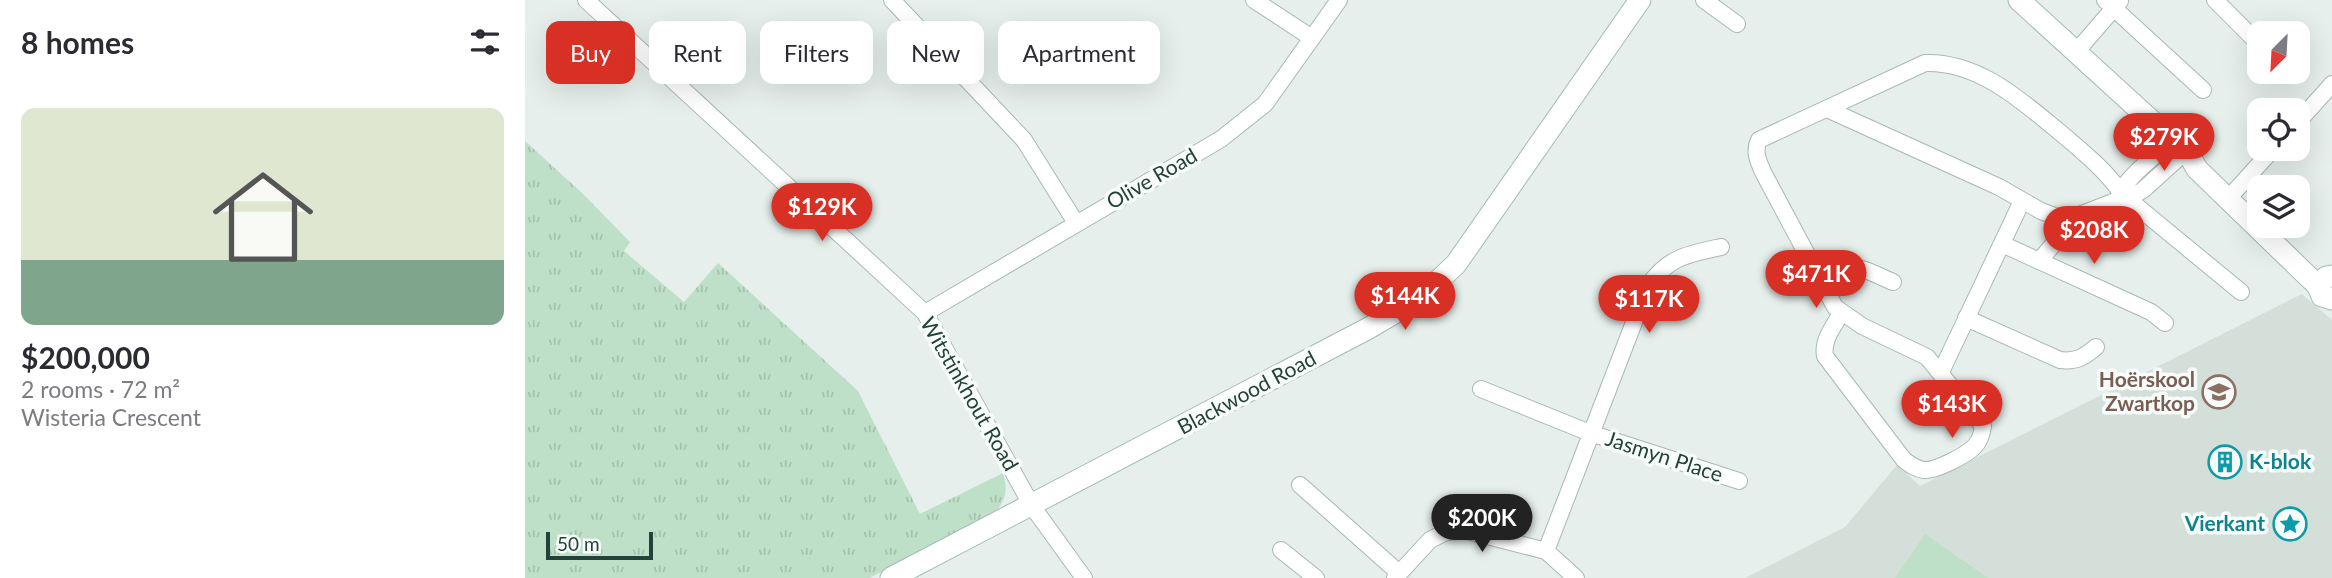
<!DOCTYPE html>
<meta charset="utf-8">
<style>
:root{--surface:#fff;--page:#f7f7f7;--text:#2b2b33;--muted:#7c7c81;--accent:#d93025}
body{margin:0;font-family:Lato,sans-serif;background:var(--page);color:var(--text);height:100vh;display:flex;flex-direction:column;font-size:26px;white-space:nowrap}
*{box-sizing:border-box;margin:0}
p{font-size:23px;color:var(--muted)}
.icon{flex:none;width:38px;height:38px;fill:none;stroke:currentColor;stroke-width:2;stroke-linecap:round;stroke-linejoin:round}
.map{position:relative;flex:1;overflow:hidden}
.side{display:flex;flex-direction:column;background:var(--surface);width:525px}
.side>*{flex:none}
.banner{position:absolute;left:21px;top:21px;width:665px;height:63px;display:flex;gap:14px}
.needle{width:46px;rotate:204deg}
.tools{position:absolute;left:1722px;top:21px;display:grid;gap:14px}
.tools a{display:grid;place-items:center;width:63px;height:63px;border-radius:14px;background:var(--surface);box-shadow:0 7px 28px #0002;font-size:35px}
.scale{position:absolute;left:21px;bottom:18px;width:107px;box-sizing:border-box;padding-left:7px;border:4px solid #24423a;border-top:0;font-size:19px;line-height:24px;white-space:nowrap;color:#24423a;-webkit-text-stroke:5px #f7fbf9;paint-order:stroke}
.price{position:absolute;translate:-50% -60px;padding:0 16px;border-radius:24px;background:var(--accent);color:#fff;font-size:23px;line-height:46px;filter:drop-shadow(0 2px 4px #0008)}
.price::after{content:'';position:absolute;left:50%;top:42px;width:21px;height:16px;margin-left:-10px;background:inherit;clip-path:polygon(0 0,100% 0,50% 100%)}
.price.on{background:#222;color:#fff}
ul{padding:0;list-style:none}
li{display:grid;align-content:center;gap:14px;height:371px;padding:0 21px}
li span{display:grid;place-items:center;height:217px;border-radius:14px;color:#555}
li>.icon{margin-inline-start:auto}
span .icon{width:126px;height:126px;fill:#fffc;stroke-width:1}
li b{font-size:30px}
h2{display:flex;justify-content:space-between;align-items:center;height:84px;padding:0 21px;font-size:30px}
.pill{padding:0 24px;border-radius:14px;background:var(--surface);box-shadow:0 7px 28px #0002;font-size:24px;line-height:63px}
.pill.on{background:var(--accent);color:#fff}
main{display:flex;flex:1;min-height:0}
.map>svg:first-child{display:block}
</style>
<main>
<section class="side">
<h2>8 homes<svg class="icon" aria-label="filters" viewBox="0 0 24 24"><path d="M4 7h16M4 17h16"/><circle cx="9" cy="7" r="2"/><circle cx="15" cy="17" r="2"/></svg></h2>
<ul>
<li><span style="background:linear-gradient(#dfe7d0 70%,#7fa58c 0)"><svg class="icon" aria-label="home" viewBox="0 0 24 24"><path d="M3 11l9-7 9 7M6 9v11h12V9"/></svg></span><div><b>$200,000</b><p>2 rooms · 72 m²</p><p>Wisteria Crescent</p></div></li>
</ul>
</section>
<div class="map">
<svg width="1807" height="578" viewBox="0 0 1807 578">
<defs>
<pattern id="park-tufts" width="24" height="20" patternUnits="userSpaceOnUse" patternTransform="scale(1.75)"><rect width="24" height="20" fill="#bfe0c8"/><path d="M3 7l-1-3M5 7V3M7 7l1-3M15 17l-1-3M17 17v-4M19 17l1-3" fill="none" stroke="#a4c1ad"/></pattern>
</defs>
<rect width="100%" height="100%" fill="#e6efeb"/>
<polygon fill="#d4dfda" points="1777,294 1807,320 1807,578 1220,578 1320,527 1372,465 1395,486"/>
<path fill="url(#park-tufts)" d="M0,141l57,52 48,49 -6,9 60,51 34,-39 140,128 62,123 83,-41c4,15 4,23 -5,36l-63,36 -66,33h-344z"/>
<polygon fill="#bfe0c8" points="1400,534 1463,578 1370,578"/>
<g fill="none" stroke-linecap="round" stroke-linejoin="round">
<defs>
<g id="street">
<polyline points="61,0 400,313 507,506 559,578"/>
<polyline points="367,0 499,140 551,223"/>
<polyline points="729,0 787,38"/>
<polyline points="1179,0 1212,24"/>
<polyline points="1580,0 1678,90"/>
<polyline points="1690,0 1729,39"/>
<polyline points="1551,52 1595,1"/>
<polyline points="1302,109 1474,187 1516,211 1532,217 1547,218 1593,200 1603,199 1618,190 1660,152"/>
<polyline points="1773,122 1807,84"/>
<polyline points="1710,191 1748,149"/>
<polyline points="1603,199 1716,292"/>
<path d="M1593,200c3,-20 39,-45 54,-59"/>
<polyline points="1477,244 1626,312 1640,323"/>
<polyline points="1514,261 1533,239 1545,218"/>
<path d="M1297,282c34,-22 36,-15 71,0"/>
<path d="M1317,312c-8,14 -20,28 -17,44l79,104c7,5 12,9 20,10 12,1 42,-15 50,-23 6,-6 8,-13 9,-21l-56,-69 -65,-31 -27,-19 -71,-133c-5,-11 -11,-22 -5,-34l166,-77c54,-2 98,39 137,71 21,18 41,34 58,57"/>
<polyline points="400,313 696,139 740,104 814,0"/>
<path d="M1441,318l94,42c17,2 24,-3 36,-13"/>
<polyline points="1416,372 1497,201"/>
<polyline points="956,389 1065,433 1214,481"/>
<polyline points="775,485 874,573"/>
<polyline points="756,550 791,578"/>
<path d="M1021,551l102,-265c20,-29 40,-32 73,-39"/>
<polyline points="870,578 905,540 921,532 939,530 1021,551 1051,578"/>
</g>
<g id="secondary">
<polyline points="1494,0 1664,155 1672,169 1793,286"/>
<polyline points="1807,276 1801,277 1793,286 1797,296 1807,299"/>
<polyline points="366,578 842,329 895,298 931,264 1115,0"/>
</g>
</defs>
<use href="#street" stroke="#a8b8b2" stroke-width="18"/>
<use href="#secondary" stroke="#a4bbb3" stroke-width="23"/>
<use href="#street" stroke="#fff" stroke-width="16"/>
<use href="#secondary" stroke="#fff" stroke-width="21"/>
</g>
<defs>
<symbol id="school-ring" viewBox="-11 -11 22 22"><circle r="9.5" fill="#f7fbf9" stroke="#8d6e63" stroke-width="1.5"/><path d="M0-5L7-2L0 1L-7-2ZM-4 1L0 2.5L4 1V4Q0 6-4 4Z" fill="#8d6e63"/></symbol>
<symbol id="building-ring" viewBox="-11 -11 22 22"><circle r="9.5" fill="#f7fbf9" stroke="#0f9aa8" stroke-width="1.5"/><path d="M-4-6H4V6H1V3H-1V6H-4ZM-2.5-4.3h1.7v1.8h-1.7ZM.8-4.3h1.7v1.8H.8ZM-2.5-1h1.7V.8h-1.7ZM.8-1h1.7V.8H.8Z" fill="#0f9aa8"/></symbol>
<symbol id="sight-ring" viewBox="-11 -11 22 22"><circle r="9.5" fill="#f7fbf9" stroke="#0f9aa8" stroke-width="1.5"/><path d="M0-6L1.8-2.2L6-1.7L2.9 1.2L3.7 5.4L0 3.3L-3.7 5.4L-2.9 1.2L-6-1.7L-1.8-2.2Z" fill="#0f9aa8"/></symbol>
</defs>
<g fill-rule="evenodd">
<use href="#school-ring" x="1675" y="373" width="38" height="38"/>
<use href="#building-ring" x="1681" y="443" width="38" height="38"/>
<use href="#sight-ring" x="1746" y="505" width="38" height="38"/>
</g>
<g text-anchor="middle" stroke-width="7" stroke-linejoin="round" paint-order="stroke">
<g font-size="21" fill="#24423a" stroke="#f7fbf9">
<text transform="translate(627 179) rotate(-30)" y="7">Olive Road</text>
<text transform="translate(722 393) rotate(-28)" y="7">Blackwood Road</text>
<text transform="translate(444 394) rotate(60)" y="7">Witstinkhout Road</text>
<text transform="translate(1139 457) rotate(18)" y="7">Jasmyn Place</text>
</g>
<g font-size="21" font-weight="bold" fill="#785e54" stroke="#f7fbf9" text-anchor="end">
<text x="1670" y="387">Hoërskool<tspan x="1670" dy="24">Zwartkop</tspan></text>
</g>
<g font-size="21" font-weight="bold" fill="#0d838f" stroke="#f7fbf9" text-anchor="start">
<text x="1724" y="469">K-blok</text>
<text x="1740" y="531" text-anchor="end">Vierkant</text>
</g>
</g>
</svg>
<div class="tools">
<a><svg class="needle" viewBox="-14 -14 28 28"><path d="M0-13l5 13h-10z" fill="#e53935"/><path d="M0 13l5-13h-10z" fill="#7c7c81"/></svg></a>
<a><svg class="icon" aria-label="locate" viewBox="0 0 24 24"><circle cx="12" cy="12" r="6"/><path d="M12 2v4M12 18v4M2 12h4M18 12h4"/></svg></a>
<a><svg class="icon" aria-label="layers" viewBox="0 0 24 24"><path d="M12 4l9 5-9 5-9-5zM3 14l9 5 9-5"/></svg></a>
</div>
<div class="scale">50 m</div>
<b class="price" style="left:1639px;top:173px">$279K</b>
<b class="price" style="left:297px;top:243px">$129K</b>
<b class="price" style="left:1569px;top:266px">$208K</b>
<b class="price" style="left:1291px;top:310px">$471K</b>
<b class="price" style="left:880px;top:332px">$144K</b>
<b class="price" style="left:1124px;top:335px">$117K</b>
<b class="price" style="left:1427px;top:440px">$143K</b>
<b class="price on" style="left:957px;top:554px">$200K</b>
<div class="banner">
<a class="pill on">Buy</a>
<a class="pill">Rent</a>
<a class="pill">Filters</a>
<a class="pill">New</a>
<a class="pill">Apartment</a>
</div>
</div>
</main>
